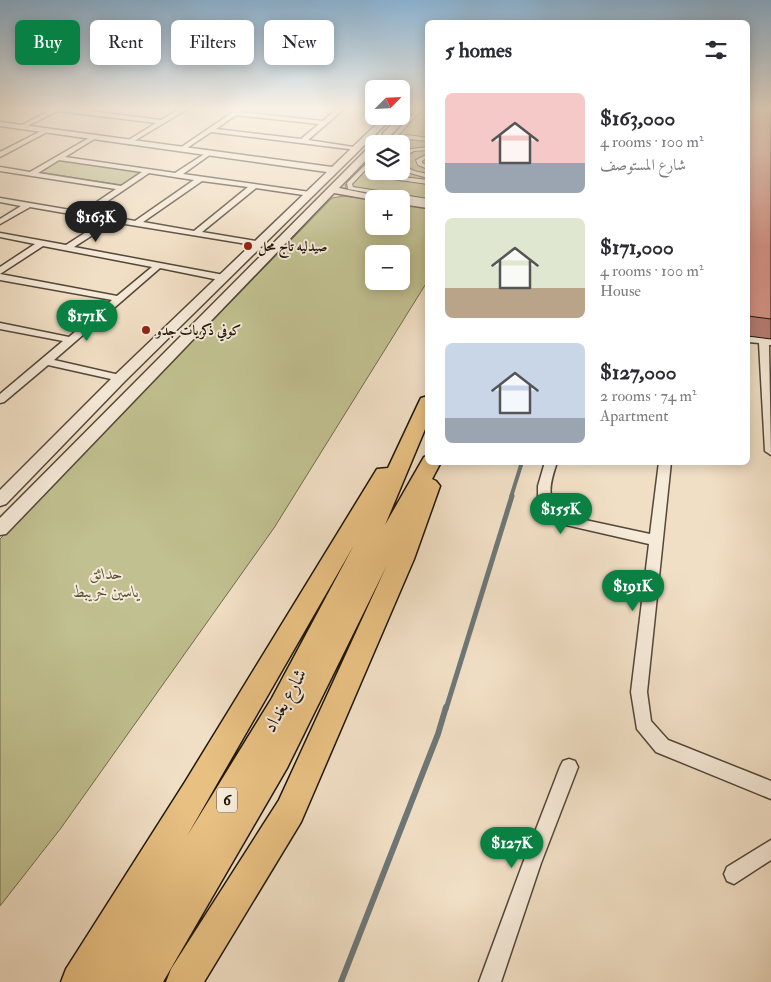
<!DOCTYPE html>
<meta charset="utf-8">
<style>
:root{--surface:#fff;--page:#f2f2f3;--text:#2b2b33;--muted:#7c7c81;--accent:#0b8043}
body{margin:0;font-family:"IM FELL Double Pica",Amiri,serif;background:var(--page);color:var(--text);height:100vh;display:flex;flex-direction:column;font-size:19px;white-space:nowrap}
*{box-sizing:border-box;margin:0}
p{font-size:16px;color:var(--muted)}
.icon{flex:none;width:28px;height:28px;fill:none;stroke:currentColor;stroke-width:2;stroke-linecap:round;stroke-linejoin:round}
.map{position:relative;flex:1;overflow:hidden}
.sheet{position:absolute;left:425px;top:20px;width:325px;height:445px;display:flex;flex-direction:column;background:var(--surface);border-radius:8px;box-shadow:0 2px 12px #0003}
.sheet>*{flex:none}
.top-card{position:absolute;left:15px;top:20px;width:335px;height:45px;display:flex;gap:10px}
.needle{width:32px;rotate:66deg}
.buttons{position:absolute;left:365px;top:80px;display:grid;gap:10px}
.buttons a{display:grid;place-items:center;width:45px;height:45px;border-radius:8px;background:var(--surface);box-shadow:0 2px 12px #0003;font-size:25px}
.price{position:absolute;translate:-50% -42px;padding:0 11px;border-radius:18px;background:var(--accent);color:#fff;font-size:16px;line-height:32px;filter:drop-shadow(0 1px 2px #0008)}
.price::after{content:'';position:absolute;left:50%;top:30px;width:15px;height:11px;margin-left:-8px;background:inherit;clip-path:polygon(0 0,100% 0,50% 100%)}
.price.active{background:#222;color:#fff}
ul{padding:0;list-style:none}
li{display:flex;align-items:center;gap:15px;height:125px;padding:0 20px}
li span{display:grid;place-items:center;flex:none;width:140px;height:100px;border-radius:8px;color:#555}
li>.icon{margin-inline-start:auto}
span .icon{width:60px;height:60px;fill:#fffc;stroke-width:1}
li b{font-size:21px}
h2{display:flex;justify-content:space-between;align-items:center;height:60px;padding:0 20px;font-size:21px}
.tag{padding:0 18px;border-radius:8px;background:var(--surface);box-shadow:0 2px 12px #0003;font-size:18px;line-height:45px}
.tag.active{background:var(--accent);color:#fff}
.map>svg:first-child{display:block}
</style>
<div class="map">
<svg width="771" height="982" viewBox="0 0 771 982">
<rect width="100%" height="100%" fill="#f1dfc5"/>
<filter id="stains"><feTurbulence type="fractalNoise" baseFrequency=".004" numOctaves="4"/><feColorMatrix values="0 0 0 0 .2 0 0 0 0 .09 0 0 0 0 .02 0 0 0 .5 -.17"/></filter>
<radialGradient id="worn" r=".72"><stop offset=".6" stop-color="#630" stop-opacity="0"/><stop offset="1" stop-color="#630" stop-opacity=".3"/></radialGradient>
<g fill="#c1c090" stroke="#706a4d" fill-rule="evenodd">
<polygon points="419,108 427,108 427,202 346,189 345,185 374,155 374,171 401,171 401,144 385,144"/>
<polygon points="59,160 140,172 122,185 39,172"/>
<path d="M344,196l30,4v26h27v-22l26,4v74l-153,246 -213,300 -61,78v-367l332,-341zM374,254h27v27h-27z"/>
</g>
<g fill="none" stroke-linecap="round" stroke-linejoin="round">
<polyline stroke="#6d7777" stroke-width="4" points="511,497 522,462"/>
<polyline stroke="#6d7777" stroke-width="5" points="446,709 512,496"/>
<polyline stroke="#6d7777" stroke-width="6" points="341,982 438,734 446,707"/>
<defs>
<g id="pedestrian">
<polygon points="418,108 423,108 390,144 385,144"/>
<polygon points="407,135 428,138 428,141 408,139 401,146 401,144 399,144"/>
<polygon points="428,147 428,150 414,151 401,158 401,154 411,149"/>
<polygon points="428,154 428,157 422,161 422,163 428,165 428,169 418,165 416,160"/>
<polygon points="374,156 374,161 352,184 353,187 428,199 428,203 348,189 347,183"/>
<polygon points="401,164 414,171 428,174 428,178 410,173 401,168"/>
<polygon points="374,170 379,171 377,174 428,180 428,184 371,176"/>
</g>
<g id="minor">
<polygon points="47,108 64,108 161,120 182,108 189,108 129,144 127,141 156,123 58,111 23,128 18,127 51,110"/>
<path d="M239,108l3,2 -2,2 83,9 15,-13h7l-37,32 52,8 -3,2 -146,-18 -27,18h-4v-2zM236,115l83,9 -18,15 -85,-10z"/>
<polygon points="763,108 771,108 771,111 764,109"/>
<polygon points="47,128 49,131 0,157 0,152"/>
<path d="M94,135l2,3 -31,19 110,16 34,-22 3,2 -1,1 -28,20 127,18 4,2 -4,2 -54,-8 -54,44 60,10 1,2 -4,2 -146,-24 -39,25 150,28 4,3 -4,3 -64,-13 -106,92 70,16v4l-4,1 -72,-16 -44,37 -4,1v-9l63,-53 -63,-12v-6l69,14 43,-37 -112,-20v-6l117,22 35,-29 -109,-21 -43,28v-7l35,-23 -35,-7v-4l66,12 39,-25 -75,-13 -30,17v-5l21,-13 -21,-4v-4l82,14 34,-23 -116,-18v-4l30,5zM59,160l83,12 -21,14 -83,-13zM149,173l45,7 -59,41 -45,-8zM202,181l46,6 -54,44 -51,-9z"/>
<polygon points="748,336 771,339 771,345 769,345 771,455 765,451 759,343 748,342"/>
<path d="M545,462h12c-7,21 -12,37 5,53l88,19 9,-72h12l-24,230 4,29 17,19 103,41v18l-115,-47 -19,-23 -6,-37 18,-148 -96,-22 -11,-13 -4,-10v-13z"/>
<polygon points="569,759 575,761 578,767 541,863 501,982 479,982 523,863 560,767 563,761"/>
<polygon points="771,840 771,860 734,884 727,881 724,874 727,867"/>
</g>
<g id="tertiary">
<polygon points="409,108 417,108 389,137 383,137 383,133"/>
<polygon points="385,116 394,116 125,381 6,504 0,506 0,490 115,375 327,172 0,126 0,122 332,167"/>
<polygon points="368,148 374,148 374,152 339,188 392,199 374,200 334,193 6,534 0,535 0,518"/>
<polygon points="401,198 428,202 428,208 401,204 401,199 398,199"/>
</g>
<path id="trunk" d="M428,396v26l-43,103 39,-68 4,-1v6h13l-9,17 4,2 4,5 -26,73 -113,263 -97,160h-38l5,-13 108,-169 108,-235 -100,203 -124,214h-102l5,-13 119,-187 192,-313 11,-1 31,-66 2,-4zM354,545l-82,153 -85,138z"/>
</defs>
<use href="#pedestrian" stroke="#534839" stroke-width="2"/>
<use href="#minor" stroke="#534839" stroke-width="3"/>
<use href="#tertiary" stroke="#534839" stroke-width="3"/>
<use href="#trunk" stroke="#1e150a" stroke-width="3"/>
<use href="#pedestrian" fill="#f6ead9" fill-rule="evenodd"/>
<use href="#minor" fill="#f6ead9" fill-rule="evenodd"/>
<use href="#tertiary" fill="#f6ead9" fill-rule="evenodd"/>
<use href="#trunk" fill="#e8c082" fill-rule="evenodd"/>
</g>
<polygon fill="#b67e73" stroke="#1e150a" points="748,108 771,109 771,339 748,336"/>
<polygon fill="#d49386" stroke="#1e150a" points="748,108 771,109 771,319 748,316"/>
<linearGradient id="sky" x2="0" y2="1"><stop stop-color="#8bb6d8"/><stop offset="0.44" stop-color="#f9f1e5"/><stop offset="1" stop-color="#f9f1e5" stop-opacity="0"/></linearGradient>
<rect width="771" height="246" fill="url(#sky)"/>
<g fill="#8f2418" stroke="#f6ead9" stroke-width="2">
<circle cx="248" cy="246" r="5"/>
<circle cx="146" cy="330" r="5"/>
</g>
<g text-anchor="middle" stroke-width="4" stroke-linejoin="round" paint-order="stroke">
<g font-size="14" font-weight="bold" fill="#1e150a" stroke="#f6ead9" text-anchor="start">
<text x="258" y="251">صيدليه تاج محل</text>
<text x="156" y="335">كوفي ذكريات جدو</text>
</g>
<rect fill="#f6ead9" stroke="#5f5548" stroke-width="1" x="217" y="787.5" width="20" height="25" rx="4"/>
<g font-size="15" font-weight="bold" fill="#1e150a">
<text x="227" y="805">6</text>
</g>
<g font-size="16" font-style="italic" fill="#575139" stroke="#f6ead9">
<text x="106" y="579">حدائق<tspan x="106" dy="18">ياسين خريبط</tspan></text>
</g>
<g font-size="19" fill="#1e150a" stroke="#f6ead9">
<text transform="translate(284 700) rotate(-61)" y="7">شارع بغداد</text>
</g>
</g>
<rect width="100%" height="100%" filter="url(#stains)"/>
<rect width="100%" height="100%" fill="url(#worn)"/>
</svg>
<div class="buttons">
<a><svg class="needle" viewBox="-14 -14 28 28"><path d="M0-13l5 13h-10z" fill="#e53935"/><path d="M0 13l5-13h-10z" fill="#7c7c81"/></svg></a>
<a><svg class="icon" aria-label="layers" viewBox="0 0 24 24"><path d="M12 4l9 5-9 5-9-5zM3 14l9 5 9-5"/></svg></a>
<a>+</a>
<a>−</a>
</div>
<b class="price active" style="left:96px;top:243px">$163K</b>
<b class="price" style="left:87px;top:342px">$171K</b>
<b class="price" style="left:561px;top:535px">$155K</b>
<b class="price" style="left:633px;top:612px">$191K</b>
<b class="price" style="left:512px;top:869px">$127K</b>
<div class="top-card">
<a class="tag active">Buy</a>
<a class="tag">Rent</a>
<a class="tag">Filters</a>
<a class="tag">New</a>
</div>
<section class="sheet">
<h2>5 homes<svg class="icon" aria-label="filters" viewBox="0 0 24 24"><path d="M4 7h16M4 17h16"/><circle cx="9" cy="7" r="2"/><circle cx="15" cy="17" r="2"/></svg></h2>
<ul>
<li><span style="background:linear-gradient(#f6c9c9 70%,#9aa5b1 0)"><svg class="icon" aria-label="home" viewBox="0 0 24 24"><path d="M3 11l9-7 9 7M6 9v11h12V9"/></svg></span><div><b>$163,000</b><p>4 rooms · 100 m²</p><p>شارع المستوصف</p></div></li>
<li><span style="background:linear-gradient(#dfe7d0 70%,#b9a48a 0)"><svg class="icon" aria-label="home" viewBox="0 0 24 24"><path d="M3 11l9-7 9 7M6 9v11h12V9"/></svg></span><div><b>$171,000</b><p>4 rooms · 100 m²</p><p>House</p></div></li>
<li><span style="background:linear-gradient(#c9d6e8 75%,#9aa5b1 0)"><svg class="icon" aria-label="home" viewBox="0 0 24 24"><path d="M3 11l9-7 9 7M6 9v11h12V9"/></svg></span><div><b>$127,000</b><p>2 rooms · 74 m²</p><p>Apartment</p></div></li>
</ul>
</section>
</div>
